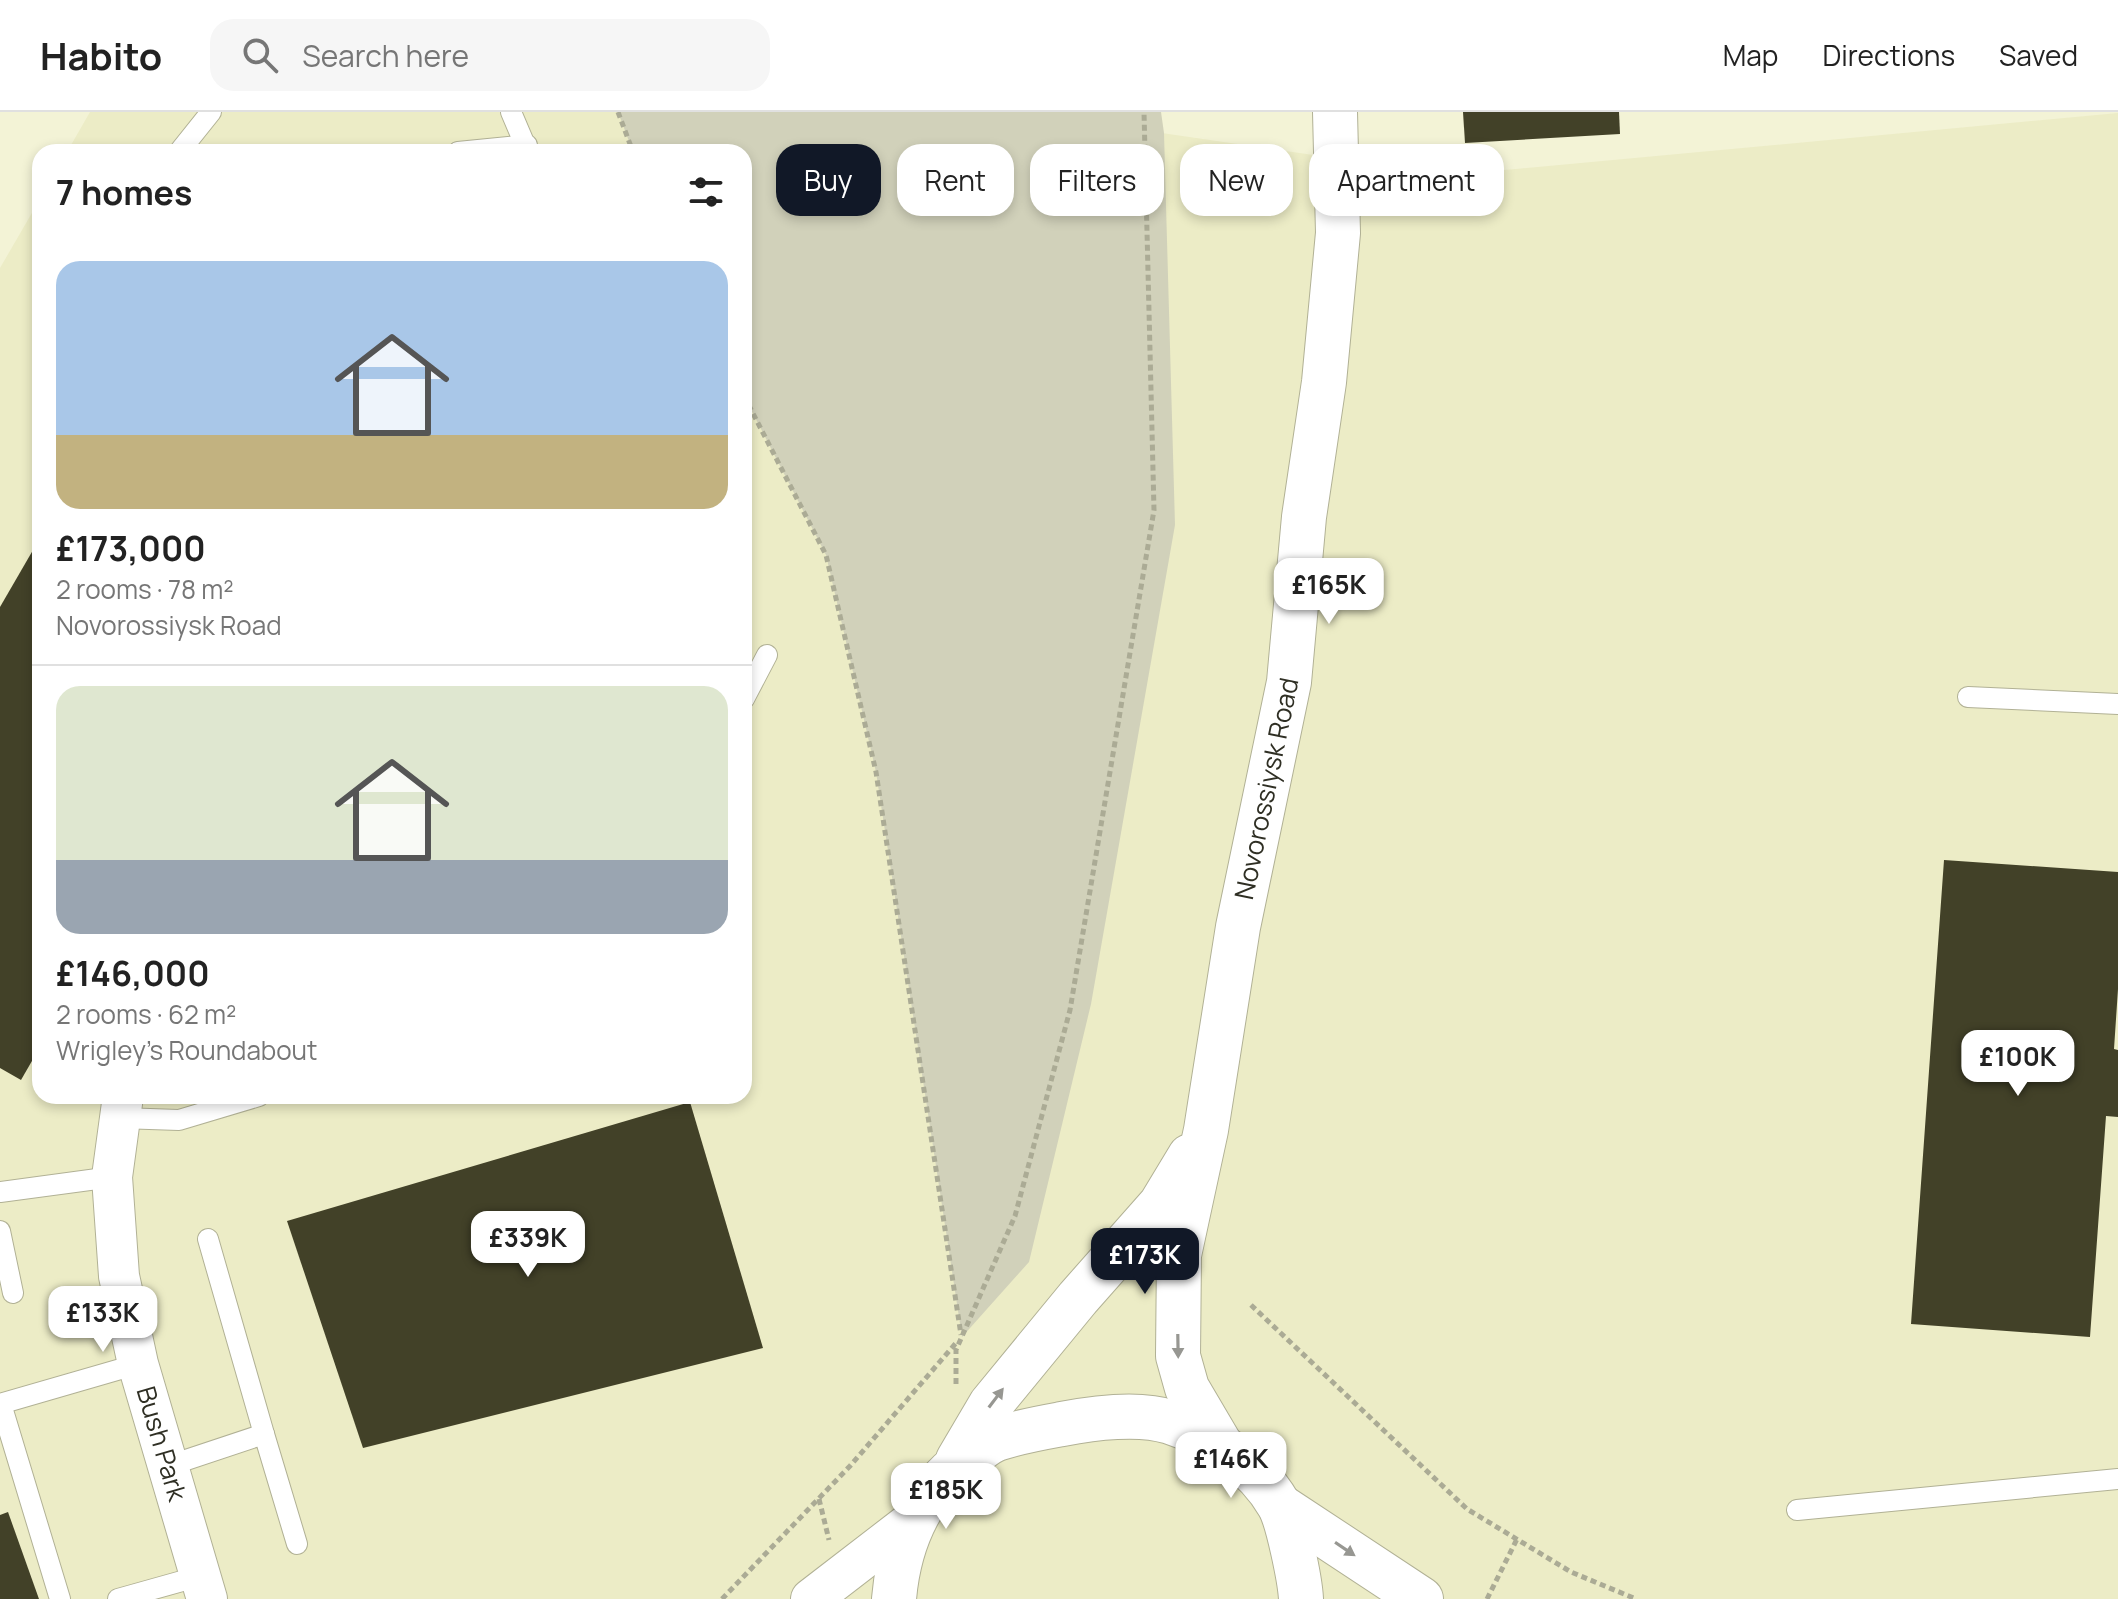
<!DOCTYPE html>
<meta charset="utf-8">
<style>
:root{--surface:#fff;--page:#f6f6f6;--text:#222;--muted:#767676;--line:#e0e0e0;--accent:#111827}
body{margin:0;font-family:Manrope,sans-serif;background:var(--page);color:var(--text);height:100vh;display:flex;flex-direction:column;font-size:30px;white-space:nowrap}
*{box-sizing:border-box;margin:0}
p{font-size:26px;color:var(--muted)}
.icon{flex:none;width:44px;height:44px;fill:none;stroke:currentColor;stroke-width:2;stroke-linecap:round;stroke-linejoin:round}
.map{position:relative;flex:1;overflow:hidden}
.drawer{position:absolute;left:32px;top:32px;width:720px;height:960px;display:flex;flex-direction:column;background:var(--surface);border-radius:24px;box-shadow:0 4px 12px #0003}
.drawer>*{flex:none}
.top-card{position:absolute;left:776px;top:32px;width:760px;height:72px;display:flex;gap:16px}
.price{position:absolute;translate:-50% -68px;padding:0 18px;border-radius:16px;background:#fff;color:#222;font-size:26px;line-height:52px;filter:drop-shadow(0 2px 4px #0008)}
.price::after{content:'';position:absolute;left:50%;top:48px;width:24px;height:18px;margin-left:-12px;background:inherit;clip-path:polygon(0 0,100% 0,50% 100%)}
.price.active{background:var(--accent);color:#fff}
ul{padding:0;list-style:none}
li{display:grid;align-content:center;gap:16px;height:424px;padding:0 24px}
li+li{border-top:2px solid var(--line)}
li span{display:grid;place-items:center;height:248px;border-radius:24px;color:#555}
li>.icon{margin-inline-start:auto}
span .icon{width:144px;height:144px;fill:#fffc;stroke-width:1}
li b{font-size:34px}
h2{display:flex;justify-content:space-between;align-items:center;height:96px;padding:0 24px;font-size:34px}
.tag{padding:0 28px;border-radius:24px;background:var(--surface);box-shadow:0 4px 12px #0003;font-size:28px;line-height:72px}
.tag.active{background:var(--accent);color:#fff}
header{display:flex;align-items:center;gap:48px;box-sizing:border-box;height:112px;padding:0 40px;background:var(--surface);border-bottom:2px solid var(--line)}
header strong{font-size:38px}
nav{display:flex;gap:44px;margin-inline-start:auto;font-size:28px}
.search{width:560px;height:72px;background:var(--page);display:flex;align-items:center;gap:20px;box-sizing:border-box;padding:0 28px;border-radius:24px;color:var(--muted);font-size:30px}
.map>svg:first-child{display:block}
</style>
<header>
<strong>Habito</strong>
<div class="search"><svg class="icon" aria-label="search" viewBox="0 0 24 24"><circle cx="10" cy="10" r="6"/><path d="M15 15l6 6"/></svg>Search here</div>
<nav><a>Map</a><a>Directions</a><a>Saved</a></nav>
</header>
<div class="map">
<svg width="2118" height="1487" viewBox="0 0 2118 1487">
<rect width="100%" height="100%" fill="#f3f3d6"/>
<polygon fill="#ececc6" points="90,0 1017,0 1452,63 2118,1 2118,1487 0,1487 0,156 40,87 40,984 744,984 744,40 67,40"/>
<polygon fill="#d1d1ba" points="618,0 1161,0 1164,21 1175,413 1091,892 1029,1150 962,1225 876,660 826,443 744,284 744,40 633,40"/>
<g fill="#424128">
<polygon points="1463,0 1619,0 1620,22 1465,31"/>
<polygon points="40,426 40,935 21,968 0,956 0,495"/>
<polygon points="1944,748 2118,760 2118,877 2114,937 2118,938 2118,1005 2106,1004 2090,1225 1911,1212"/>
<polygon points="690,990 763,1236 363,1336 287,1109"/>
<polygon points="8,1400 39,1487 0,1487 0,1403"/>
</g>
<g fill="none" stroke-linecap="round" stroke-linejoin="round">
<defs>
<g id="service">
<polyline points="511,0 528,40"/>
<polyline points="179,40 211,0"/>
<polyline points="458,40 527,33"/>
<polyline points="1968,585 2118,592"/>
<polyline points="744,587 767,543"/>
<polyline points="120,1006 179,1008 259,984"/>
<polyline points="0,1080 112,1065"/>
<polyline points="0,1119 13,1181"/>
<polyline points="208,1127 264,1322"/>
<polyline points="0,1292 138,1252"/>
<polyline points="1,1292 60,1487"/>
<polyline points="168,1354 264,1322 297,1432"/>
<polyline points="1797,1398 2118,1367"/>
<polyline points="118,1487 200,1464"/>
</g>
<g id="minor">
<path id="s1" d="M123,984l-11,81 7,99 19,88 69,235"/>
<polyline points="811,1487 911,1410"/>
</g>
<g id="secondary">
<path id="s2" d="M1220,1332l-33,-56 -9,-32 1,-101 27,-125 32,-203 51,-245 15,-165 20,-135 14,-149 -3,-121"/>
<polyline points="958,1348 991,1292 1078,1186 1161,1092 1190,1044"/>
<polyline points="1280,1394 1421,1487"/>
<path d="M894,1487c5,-60 30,-115 82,-147 7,-5 13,-10 21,-13 20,-7 43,-11 65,-15 31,-6 78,-12 108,-2 43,14 86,43 109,83 9,16 21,75 22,94"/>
</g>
</defs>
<use href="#service" stroke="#b1b195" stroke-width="22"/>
<use href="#minor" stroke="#b1b195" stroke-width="42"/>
<use href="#secondary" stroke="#b1b195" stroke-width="46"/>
<g stroke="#abab95" stroke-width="5" stroke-dasharray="6 4" stroke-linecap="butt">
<polyline points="618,0 633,40"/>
<polyline points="744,284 826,443 876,660 961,1223"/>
<polyline points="1251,1193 1467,1397 1571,1460 1636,1487"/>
<polyline points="956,1272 956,1238 1015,1104 1070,898 1154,398 1144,0"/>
<polyline points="819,1387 829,1428"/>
<polyline points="722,1487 850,1354 956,1231"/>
<polyline points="1487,1487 1517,1427"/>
</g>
<use href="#service" stroke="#fff" stroke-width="20"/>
<use href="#minor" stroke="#fff" stroke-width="40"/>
<use href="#secondary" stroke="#fff" stroke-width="44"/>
</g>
<defs><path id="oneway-solid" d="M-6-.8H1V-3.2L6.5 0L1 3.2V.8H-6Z" transform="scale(2)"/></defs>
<g fill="#979792">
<use href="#oneway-solid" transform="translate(1178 1234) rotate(89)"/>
<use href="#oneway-solid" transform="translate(996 1286) rotate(-53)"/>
<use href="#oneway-solid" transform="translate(1345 1437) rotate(34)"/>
</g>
<g text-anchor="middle" stroke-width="8" stroke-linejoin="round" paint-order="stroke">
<g font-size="26" fill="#2f2f24" stroke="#f3f3d6">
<text dy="9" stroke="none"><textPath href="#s2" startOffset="674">Novorossiysk Road</textPath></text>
<text dy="9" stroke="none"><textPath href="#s1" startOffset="354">Bush Park</textPath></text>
</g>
</g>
</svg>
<b class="price" style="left:1329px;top:514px">£165K</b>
<b class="price" style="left:2018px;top:986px">£100K</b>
<b class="price" style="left:528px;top:1167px">£339K</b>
<b class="price active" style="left:1145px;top:1184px">£173K</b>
<b class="price" style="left:103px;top:1242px">£133K</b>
<b class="price" style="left:1231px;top:1388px">£146K</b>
<b class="price" style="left:946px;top:1419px">£185K</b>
<div class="top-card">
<a class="tag active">Buy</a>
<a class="tag">Rent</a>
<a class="tag">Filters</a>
<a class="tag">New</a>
<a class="tag">Apartment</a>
</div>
<section class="drawer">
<h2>7 homes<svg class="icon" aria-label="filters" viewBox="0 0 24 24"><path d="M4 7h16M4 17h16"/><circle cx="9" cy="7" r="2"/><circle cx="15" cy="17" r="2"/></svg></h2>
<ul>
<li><span style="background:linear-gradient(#a9c7e8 70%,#c2b280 0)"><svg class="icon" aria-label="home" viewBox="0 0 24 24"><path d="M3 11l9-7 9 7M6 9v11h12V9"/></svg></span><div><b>£173,000</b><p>2 rooms · 78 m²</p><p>Novorossiysk Road</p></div></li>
<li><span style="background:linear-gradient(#dfe7d0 70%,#9aa5b1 0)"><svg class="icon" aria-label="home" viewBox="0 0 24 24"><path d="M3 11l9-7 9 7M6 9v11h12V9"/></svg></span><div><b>£146,000</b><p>2 rooms · 62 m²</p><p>Wrigley's Roundabout</p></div></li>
</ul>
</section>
</div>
